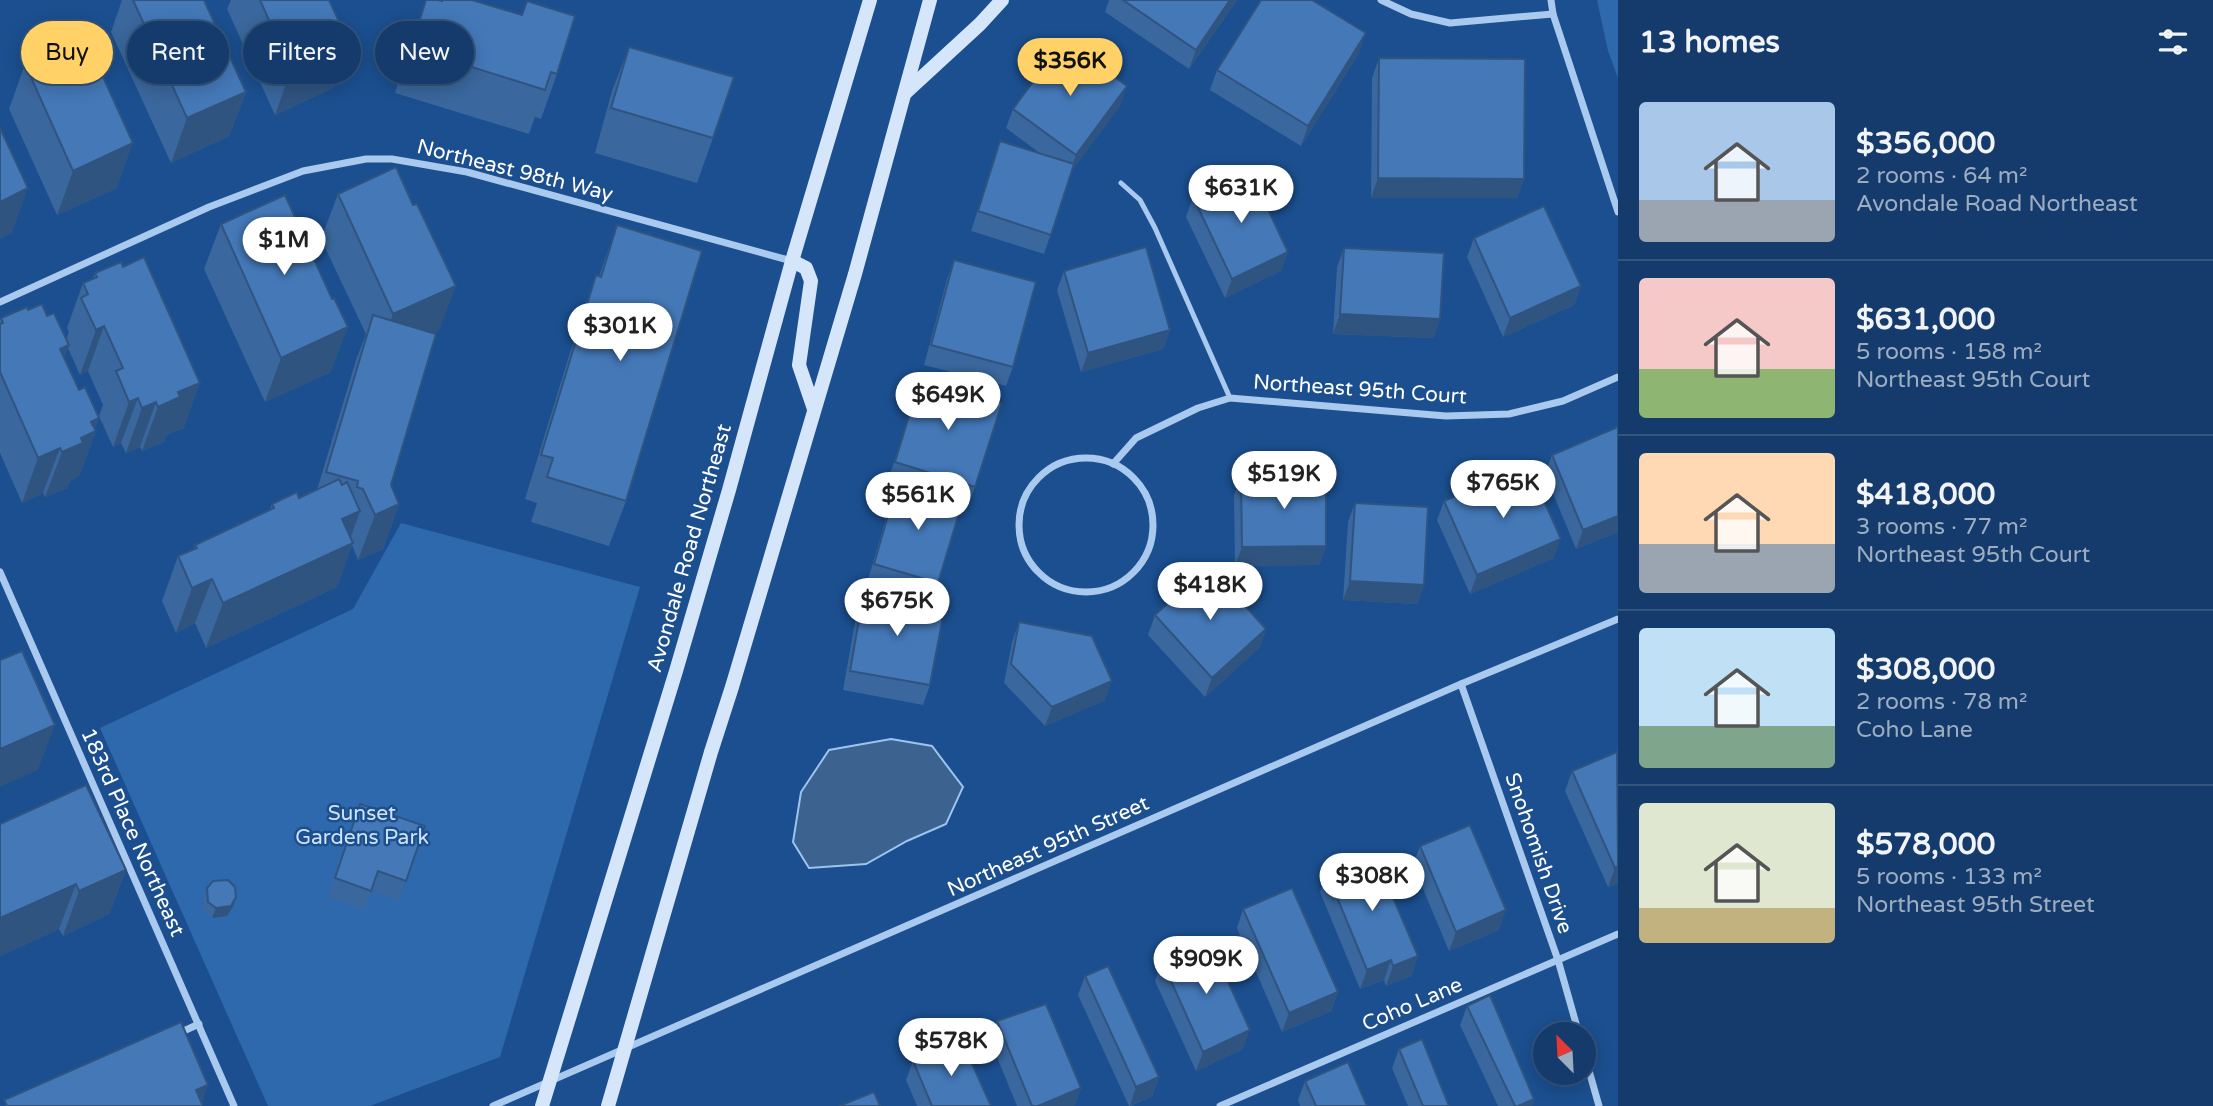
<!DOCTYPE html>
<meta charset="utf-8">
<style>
:root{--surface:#143b6b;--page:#1d4271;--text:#f1f3f6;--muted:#9dadc1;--line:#33557e;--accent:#ffd166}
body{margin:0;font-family:"Varela Round",sans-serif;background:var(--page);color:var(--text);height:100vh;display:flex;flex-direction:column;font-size:26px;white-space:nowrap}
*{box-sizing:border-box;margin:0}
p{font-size:23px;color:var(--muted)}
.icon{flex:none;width:38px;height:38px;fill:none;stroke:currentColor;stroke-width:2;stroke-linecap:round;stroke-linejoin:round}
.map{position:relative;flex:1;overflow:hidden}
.drawer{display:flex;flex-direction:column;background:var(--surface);width:595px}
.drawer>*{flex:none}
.hud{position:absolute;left:21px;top:21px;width:665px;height:63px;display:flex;gap:14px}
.needle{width:46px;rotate:336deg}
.fabs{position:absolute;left:1533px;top:1022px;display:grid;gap:14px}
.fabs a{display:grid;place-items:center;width:63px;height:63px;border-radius:50%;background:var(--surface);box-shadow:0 4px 18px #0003,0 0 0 2px var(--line);font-size:35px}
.price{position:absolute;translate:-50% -60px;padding:0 16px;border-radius:24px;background:#fff;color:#222;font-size:23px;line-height:46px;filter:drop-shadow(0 2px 4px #0008)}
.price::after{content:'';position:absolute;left:50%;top:42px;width:21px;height:16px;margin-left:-10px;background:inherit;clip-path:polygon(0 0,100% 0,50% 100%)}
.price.active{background:var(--accent);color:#111}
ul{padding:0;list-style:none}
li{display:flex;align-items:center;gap:21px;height:175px;padding:0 21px}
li+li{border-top:2px solid var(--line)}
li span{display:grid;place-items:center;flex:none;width:196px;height:140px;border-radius:7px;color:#555}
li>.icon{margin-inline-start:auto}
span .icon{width:84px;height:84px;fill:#fffc;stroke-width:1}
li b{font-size:30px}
h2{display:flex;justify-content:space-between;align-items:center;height:84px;padding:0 21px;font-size:30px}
.tag{padding:0 24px;border-radius:32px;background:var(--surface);box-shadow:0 4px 18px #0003,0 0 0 2px var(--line);font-size:24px;line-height:63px}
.tag.active{background:var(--accent);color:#111}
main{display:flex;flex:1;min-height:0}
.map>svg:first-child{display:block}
</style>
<main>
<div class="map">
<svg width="1618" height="1106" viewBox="0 0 1618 1106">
<rect width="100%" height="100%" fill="#1b4f8f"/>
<g fill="#2e69ad">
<polygon points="1597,0 1618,0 1618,78 1608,51"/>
<polygon points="401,523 640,587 500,1057 370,1106 268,1106 100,728 353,609"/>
</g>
<polygon fill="#3c6290" stroke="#9cc4f0" stroke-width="2" points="891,739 932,746 963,787 946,824 907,841 866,864 809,868 793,842 801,792 829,750"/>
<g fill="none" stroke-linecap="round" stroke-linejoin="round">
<polyline stroke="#a9c9ee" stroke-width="5" points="1121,183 1140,200 1155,228 1230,398"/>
<g stroke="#a9c9ee" stroke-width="7">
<polyline points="1381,0 1411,14 1450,23 1553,14"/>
<polyline points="1551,0 1553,14 1618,212"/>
<polyline points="0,302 209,207 303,171 366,159 392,159 467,172 792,261"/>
<circle cx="1086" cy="525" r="67"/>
<polyline points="1113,464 1136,438 1198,408 1230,398 1446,416 1509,414 1563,401 1618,377"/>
<polyline points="0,572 234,1106"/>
<polyline points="1461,684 1558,960 1579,1034"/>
<polyline points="177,1034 199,1024"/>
<polyline points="1584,1053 1599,1106"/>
<polyline points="493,1106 1461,684 1618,619"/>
<polyline points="1220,1106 1618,934"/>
</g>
<g stroke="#d6e6fa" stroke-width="14">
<polyline points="905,93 980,24 1002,0"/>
<polyline points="792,261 806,268 811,281 799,365 814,409"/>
<polyline points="542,1106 676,671 729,490 792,261 870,0"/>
<polyline points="608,1106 711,752 732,687 855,274 930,0"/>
</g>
</g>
<g fill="#3a679d">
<polygon points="122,0 204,0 246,92 229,136 171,163 111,32"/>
<polygon points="231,0 329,0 349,43 333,88 275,115 227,9"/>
<polygon points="426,0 441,1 441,0 472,0 557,74 541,119 535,117 529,134 395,93 411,41"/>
<polygon points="1109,0 1237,0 1189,69 1105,12"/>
<polygon points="629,47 713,138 697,183 595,153 612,91"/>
<polygon points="1359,53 1301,146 1210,90 1217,70"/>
<polygon points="1379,58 1524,179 1517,198 1371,198 1372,78"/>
<polygon points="25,64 117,188 57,215 9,109"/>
<polygon points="1120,106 1072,170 1044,254 971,231 1000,141 1041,154 1006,128 1013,109"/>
<polygon points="338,194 439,331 434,333 391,485 399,504 383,549 358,560 352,545 337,587 206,648 195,623 176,633 162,601 178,556 194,549 195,545 269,511 272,504 299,498 317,490 356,360 366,334 321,239"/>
<polygon points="1193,197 1288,252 1281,271 1225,298 1186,217"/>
<polygon points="221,224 331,372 265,402 204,269"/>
<polygon points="617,225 626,501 609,546 531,522 537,503 525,499 580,320 596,275 599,276"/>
<polygon points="1474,238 1581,286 1574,305 1503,337 1467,257"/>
<polygon points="1344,248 1440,319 1433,338 1333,334 1337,267"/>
<polygon points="954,260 1013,367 1006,386 924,365 947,279"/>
<polygon points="1064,271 1170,330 1163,349 1081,372 1057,290"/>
<polygon points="95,273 184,428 166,435 164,442 142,451 140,447 126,453 121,443 113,447 99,416 103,405 88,371 80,375 68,348 64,357 96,431 79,476 70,481 67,488 45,497 43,493 22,503 0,453 0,320 1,318 28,310 47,316 66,340 69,332 67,328 83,283 93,278"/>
<polygon points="921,377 975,487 968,506 962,504 938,583 931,602 867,583 891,501 897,484 888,481"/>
<polygon points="1552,455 1618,532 1576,549 1545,474"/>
<polygon points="1241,476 1326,546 1319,565 1235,566 1234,495"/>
<polygon points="1444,501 1554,558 1470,594 1437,520"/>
<polygon points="1355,503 1424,585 1417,604 1343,600 1348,522"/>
<polygon points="864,591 930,685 923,705 843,690 857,611"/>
<polygon points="1155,615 1266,629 1259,648 1205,697 1148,635"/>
<polygon points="1019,622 1105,700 1045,726 1004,683 1012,642"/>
<polygon points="1618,753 1618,883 1608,887 1565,791 1572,771"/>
<polygon points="360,804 425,826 399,900 371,891 364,910 328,897"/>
<polygon points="0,824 126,870 109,914 63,936 59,929 0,956"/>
<polygon points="1420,846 1499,930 1449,951 1413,865"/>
<polygon points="1327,873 1418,956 1411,976 1386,986 1384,980 1360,989 1320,892"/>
<polygon points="207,888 236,897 233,907 227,916 212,918 204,912 203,898"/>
<polygon points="1243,909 1338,992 1331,1011 1282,1032 1237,928"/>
<polygon points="1162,961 1243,1049 1196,1071 1155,981"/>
<polygon points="1085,976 1159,1077 1152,1096 1131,1106 1129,1106 1078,995"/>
<polygon points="1467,1006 1534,1099 1532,1106 1498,1106 1460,1025"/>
<polygon points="997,1021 1081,1088 1074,1106 1017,1106 990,1040"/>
<polygon points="1399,1049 1449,1106 1408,1106 1392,1068"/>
<polygon points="913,1061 991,1106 917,1106 906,1080"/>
<polygon points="1305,1081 1367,1106 1300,1106 1298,1100"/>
</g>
<g fill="#305480">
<polygon points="1230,0 1237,0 1189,69 1196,50"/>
<polygon points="1366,33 1359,53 1301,146 1308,126"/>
<polygon points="349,43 333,88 275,115 291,70"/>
<polygon points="1127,86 1120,106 1069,174 1076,155"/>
<polygon points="246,92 229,136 171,163 187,118"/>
<polygon points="133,143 117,188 57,215 73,171"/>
<polygon points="1378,178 1524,179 1517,198 1371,198"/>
<polygon points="28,188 12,233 0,239 0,202"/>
<polygon points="1288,252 1281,271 1225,298 1232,279"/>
<polygon points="456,286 439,331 377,359 393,314"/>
<polygon points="1581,286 1574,305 1503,337 1510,318"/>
<polygon points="1340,314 1440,319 1433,338 1333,334"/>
<polygon points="104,326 88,371 80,375 96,330"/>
<polygon points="348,327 331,372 265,402 281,358"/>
<polygon points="1170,330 1163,349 1081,372 1088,353"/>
<polygon points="69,345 52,390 60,349"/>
<polygon points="200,383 184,428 166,435 164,442 142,451 158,407 178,392"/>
<polygon points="138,398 121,443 113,447 129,402"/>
<polygon points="156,402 140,447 126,453 142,408"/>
<polygon points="99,418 94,432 96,431 79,476 70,481 67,488 45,497 62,452 81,438 91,422"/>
<polygon points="60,448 43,493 22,503 38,458"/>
<polygon points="399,504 383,549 358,560 375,515"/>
<polygon points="360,511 348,545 353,543 337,587 206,648 223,603 342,519"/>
<polygon points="1618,516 1618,532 1576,549 1583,530"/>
<polygon points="1561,539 1554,558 1470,594 1477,575"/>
<polygon points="1326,546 1319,565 1235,566 1242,547"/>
<polygon points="212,579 195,623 176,633 192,588"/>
<polygon points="1350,581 1424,585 1417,604 1343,600"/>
<polygon points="1266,629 1259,648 1205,697 1212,678"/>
<polygon points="1112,681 1105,700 1045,726 1052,707"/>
<polygon points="55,725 38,770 0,787 0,749"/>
<polygon points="1618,866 1618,883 1608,887 1615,868"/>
<polygon points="126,870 109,914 63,936 79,891"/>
<polygon points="76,884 59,929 0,956 0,918"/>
<polygon points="236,897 233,907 227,916 212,918 216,908"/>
<polygon points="1506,910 1499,930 1449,951 1456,932"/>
<polygon points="1418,956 1411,976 1386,986 1393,966"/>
<polygon points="1391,960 1384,980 1360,989 1367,970"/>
<polygon points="1338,992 1331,1011 1282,1032 1289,1013"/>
<polygon points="1250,1030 1243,1049 1196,1071 1203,1052"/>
<polygon points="1159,1077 1152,1096 1130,1106 1136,1087"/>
<polygon points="208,1085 201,1106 196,1090"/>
<polygon points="1081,1088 1074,1106 1038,1106"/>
<polygon points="1534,1099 1532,1106 1518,1106"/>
</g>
<g fill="#4478b7" stroke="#305480" stroke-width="2">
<polygon points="133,0 204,0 246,92 187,118"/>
<polygon points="260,0 329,0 349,43 291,70"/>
<polygon points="426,0 438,0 442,1 442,0 472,0 522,15 527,1 575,16 557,74 551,72 545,90 411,48"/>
<polygon points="1123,0 1230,0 1196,50"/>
<polygon points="1261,0 1312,0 1366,33 1308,126 1217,70"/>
<polygon points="85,37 133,143 73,171 25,64"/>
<polygon points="1064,40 1127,86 1076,155 1013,109"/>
<polygon points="629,47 734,77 713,138 611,108"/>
<polygon points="1379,58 1525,59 1524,179 1378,178"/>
<polygon points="0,128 28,188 0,202"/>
<polygon points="1000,141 1074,164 1051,235 978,211"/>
<polygon points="396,167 413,205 417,204 456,286 393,314 338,194"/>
<polygon points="1250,171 1288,252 1232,279 1193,197"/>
<polygon points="285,195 332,299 334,298 348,327 281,358 221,224"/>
<polygon points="1544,206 1581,286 1510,318 1474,238"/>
<polygon points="617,225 702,251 626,501 547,477 553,458 541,455 596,275 601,277"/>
<polygon points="1146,247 1170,330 1088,353 1064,271"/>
<polygon points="1344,248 1444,253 1440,319 1340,314"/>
<polygon points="144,257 200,383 178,392 180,397 158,407 156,402 142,408 138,398 129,402 116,371 123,368 104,326 96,330 81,298 88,294 83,283 97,277 95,273 121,262 123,267"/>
<polygon points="954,260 1036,282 1013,367 931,345"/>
<polygon points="42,304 47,316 54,313 69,345 60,349 79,390 85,387 99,418 91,422 96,431 81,438 83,443 62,452 60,448 38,458 0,372 0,324 3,323 1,318 27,307 28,310"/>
<polygon points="373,315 436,334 391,485 399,504 375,515 363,489 357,487 358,481 326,472"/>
<polygon points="921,377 1002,403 975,487 895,462"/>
<polygon points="1618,427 1618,516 1583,530 1552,455"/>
<polygon points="1528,465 1561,539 1477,575 1444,501"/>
<polygon points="1326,475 1326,546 1242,547 1241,476"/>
<polygon points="339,479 342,485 347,482 360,511 342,519 353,543 223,603 212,579 192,588 178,556 197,548 195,545 274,508 272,504 297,492 299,498"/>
<polygon points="898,481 963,500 938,583 874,564"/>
<polygon points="1355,503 1428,507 1424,585 1350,581"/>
<polygon points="1209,566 1266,629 1212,678 1155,615"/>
<polygon points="864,591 945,606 930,685 850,671"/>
<polygon points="1019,622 1092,636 1112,681 1052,707 1011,664"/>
<polygon points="22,651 55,725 0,749 0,660"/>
<polygon points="1617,752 1618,866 1615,868 1572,771"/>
<polygon points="86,785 126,870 79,891 76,884 0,918 0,824"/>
<polygon points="360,804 425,826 406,881 378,871 371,891 335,878"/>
<polygon points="1470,825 1506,910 1456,932 1420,846"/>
<polygon points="1374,853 1418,956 1393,966 1391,960 1367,970 1327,873"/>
<polygon points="228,880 235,887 236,897 231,906 216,908 208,902 207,888 213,881"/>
<polygon points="1292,888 1338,992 1289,1013 1243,909"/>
<polygon points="1209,940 1250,1030 1203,1052 1162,961"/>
<polygon points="1108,966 1159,1077 1136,1087 1085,976"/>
<polygon points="1490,995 1534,1099 1518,1106 1515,1106 1467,1006"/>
<polygon points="1046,1004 1081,1088 1038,1106 1032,1106 997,1021"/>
<polygon points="181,1022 208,1085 196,1090 203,1106 7,1106 4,1100"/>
<polygon points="961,1039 991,1106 932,1106 913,1061"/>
<polygon points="1422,1039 1449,1106 1423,1106 1399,1049"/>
<polygon points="1348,1062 1367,1106 1316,1106 1305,1081"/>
<polygon points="874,1092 880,1106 839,1106"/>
</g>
<g text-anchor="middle" stroke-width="5" stroke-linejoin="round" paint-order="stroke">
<g font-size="21" fill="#fff" stroke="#1b4f8f">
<text transform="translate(515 170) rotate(14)" y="7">Northeast 98th Way</text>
<text transform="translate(1360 389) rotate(4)" y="7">Northeast 95th Court</text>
<text transform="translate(689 548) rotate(-74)" y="7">Avondale Road Northeast</text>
<text transform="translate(133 832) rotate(66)" y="7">183rd Place Northeast</text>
<text transform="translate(1048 846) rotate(-24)" y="7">Northeast 95th Street</text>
<text transform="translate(1539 853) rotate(71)" y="7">Snohomish Drive</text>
<text transform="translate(1412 1004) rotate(-23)" y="7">Coho Lane</text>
</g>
<g font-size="21" fill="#cfe3fa" stroke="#1b4f8f">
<text x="362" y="820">Sunset<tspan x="362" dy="24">Gardens Park</tspan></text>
</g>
</g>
</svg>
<div class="fabs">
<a><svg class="needle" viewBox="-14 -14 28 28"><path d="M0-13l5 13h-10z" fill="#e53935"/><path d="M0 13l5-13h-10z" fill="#9dadc1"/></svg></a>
</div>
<b class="price active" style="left:1070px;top:98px">$356K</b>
<b class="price" style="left:1241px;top:225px">$631K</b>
<b class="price" style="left:284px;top:277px">$1M</b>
<b class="price" style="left:620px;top:363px">$301K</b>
<b class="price" style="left:948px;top:432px">$649K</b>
<b class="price" style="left:1284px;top:511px">$519K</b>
<b class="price" style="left:1503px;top:520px">$765K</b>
<b class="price" style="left:918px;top:532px">$561K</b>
<b class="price" style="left:1210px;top:622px">$418K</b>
<b class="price" style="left:897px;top:638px">$675K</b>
<b class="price" style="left:1372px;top:913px">$308K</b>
<b class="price" style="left:1206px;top:996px">$909K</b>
<b class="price" style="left:951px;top:1078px">$578K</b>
<div class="hud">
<a class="tag active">Buy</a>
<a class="tag">Rent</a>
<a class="tag">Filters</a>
<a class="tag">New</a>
</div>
</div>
<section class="drawer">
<h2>13 homes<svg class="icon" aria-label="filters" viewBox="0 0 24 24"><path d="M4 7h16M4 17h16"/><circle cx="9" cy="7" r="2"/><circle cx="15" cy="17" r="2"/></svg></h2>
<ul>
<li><span style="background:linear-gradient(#a9c7e8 70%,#9aa5b1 0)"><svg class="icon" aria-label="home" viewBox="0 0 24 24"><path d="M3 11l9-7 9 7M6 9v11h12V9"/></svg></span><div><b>$356,000</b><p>2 rooms · 64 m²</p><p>Avondale Road Northeast</p></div></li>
<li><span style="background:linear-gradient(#f6c9c9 65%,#8fb573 0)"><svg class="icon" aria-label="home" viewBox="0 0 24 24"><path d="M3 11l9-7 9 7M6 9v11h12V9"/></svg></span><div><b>$631,000</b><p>5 rooms · 158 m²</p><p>Northeast 95th Court</p></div></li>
<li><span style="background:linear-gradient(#ffd9b3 65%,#9aa5b1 0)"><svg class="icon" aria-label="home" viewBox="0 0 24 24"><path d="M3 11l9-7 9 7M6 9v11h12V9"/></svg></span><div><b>$418,000</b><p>3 rooms · 77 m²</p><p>Northeast 95th Court</p></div></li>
<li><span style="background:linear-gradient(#bfe0f5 70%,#7fa58c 0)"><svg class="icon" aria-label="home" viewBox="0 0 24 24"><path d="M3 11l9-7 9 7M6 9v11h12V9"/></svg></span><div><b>$308,000</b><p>2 rooms · 78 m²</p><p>Coho Lane</p></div></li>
<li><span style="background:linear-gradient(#dfe7d0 75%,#c2b280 0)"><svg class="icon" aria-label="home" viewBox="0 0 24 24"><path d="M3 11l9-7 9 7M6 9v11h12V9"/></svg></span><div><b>$578,000</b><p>5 rooms · 133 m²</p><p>Northeast 95th Street</p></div></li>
</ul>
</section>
</main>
